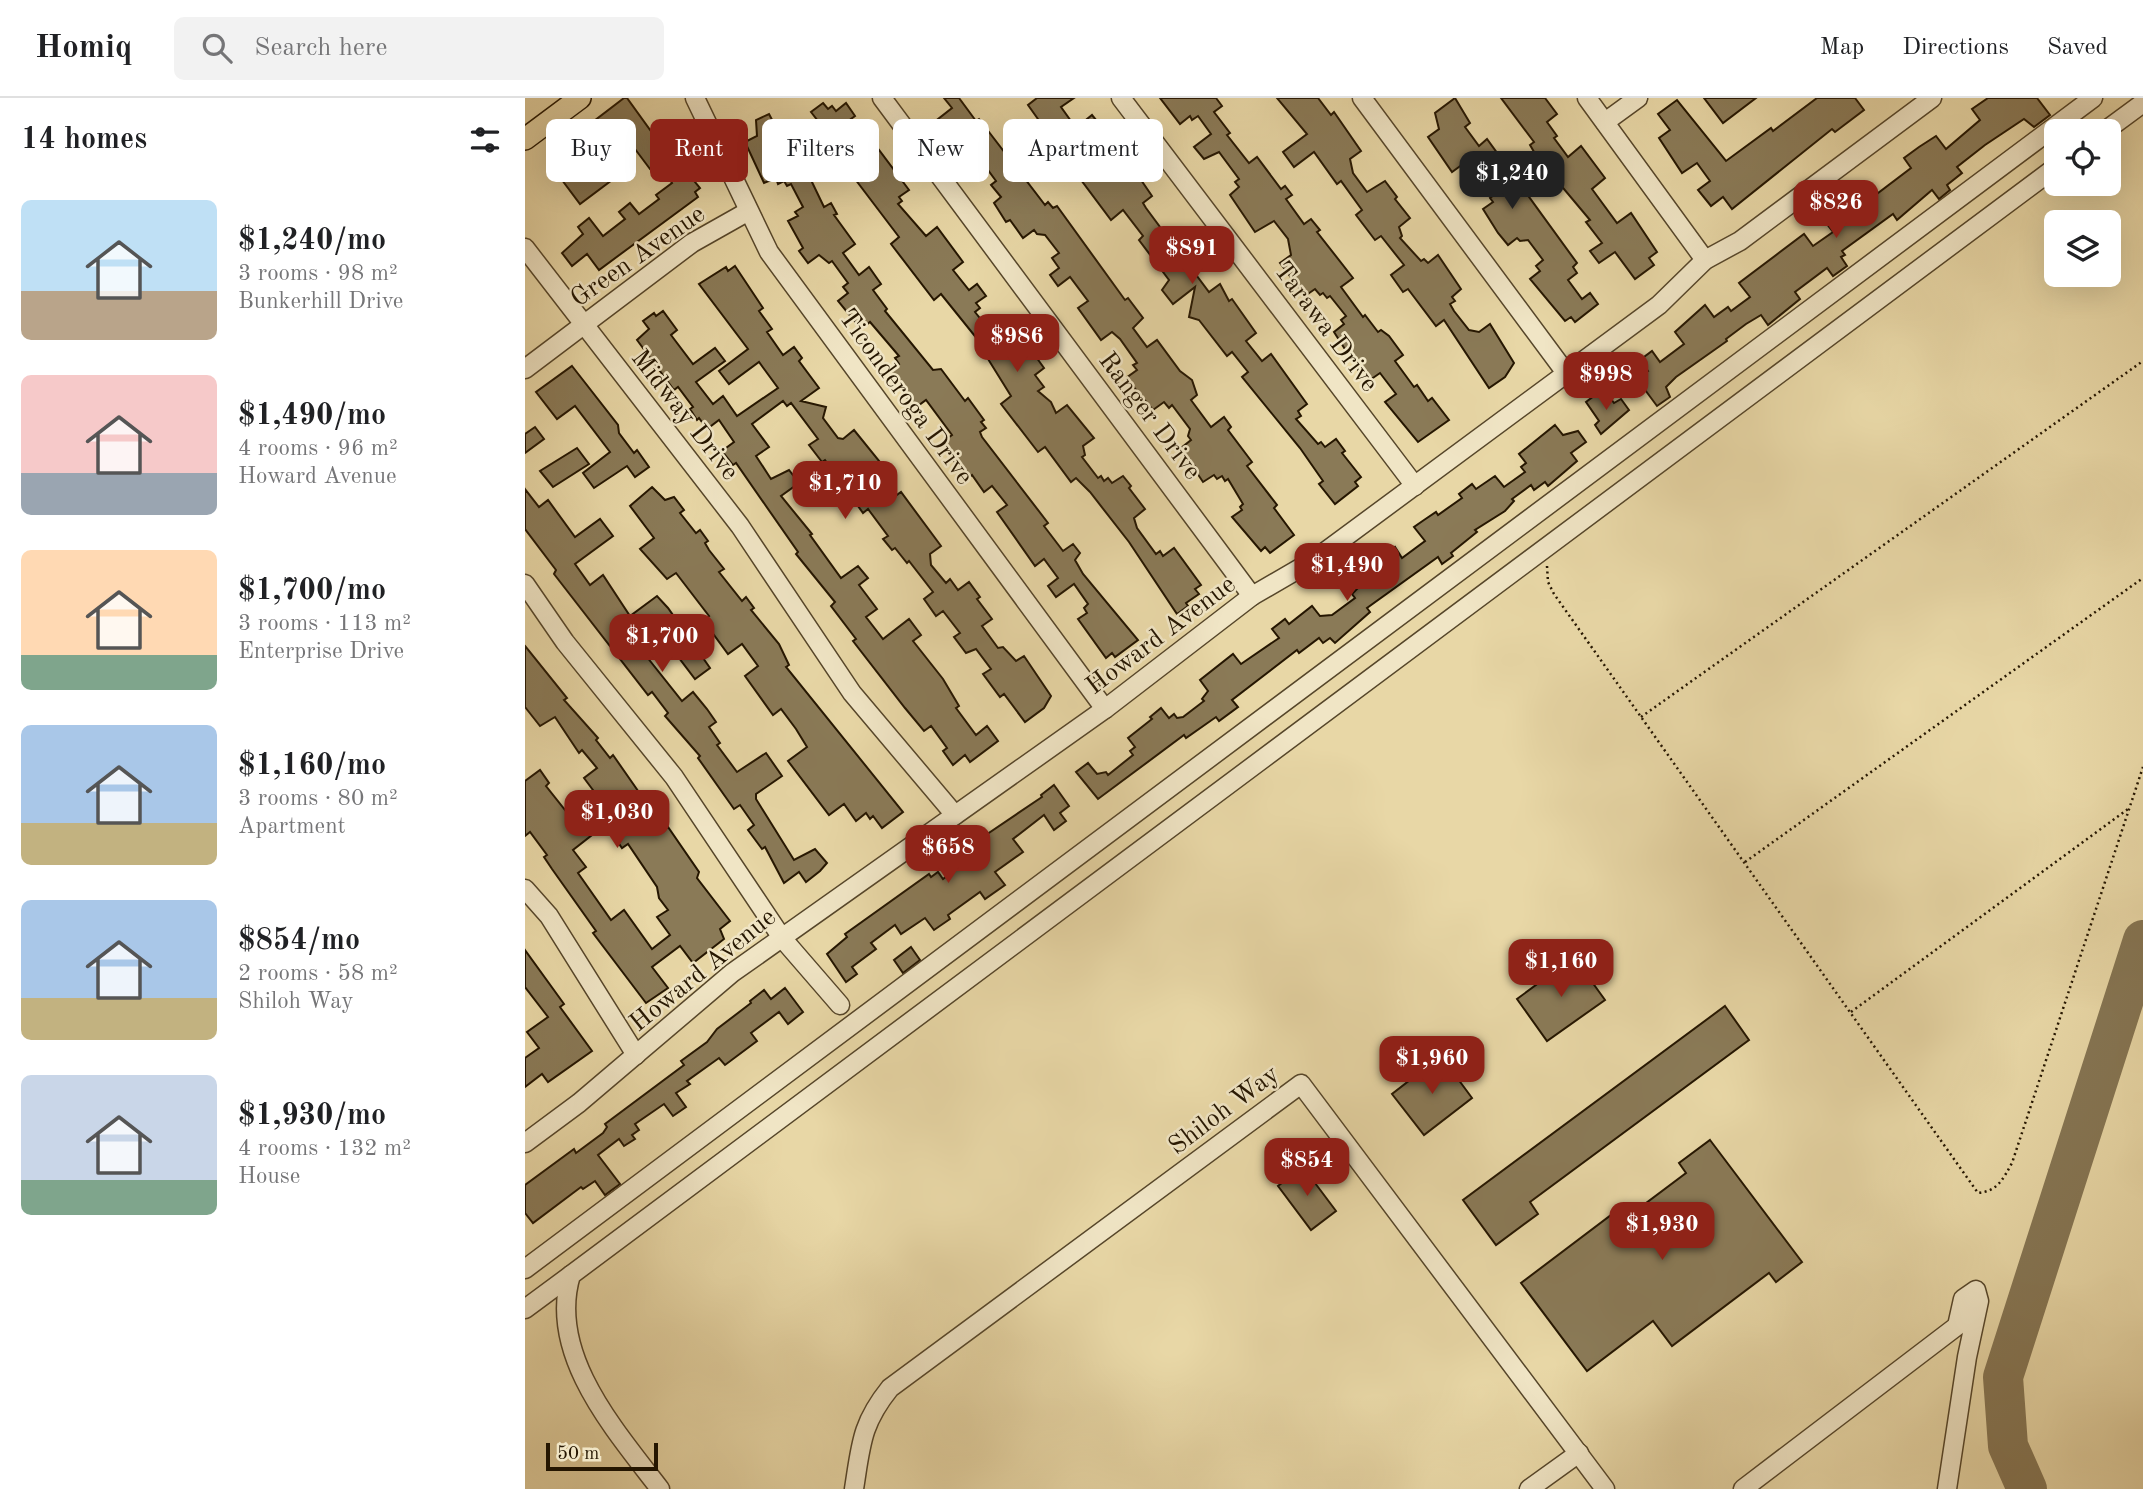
<!DOCTYPE html>
<meta charset="utf-8">
<style>
:root{--surface:#fff;--page:#f2f2f2;--text:#202124;--muted:#757577;--line:#e0e0e0;--accent:#8f2418}
body{margin:0;font-family:"Old Standard TT",serif;background:var(--page);color:var(--text);height:100vh;display:flex;flex-direction:column;font-size:26px;white-space:nowrap}
*{box-sizing:border-box;margin:0}
p{font-size:23px;color:var(--muted)}
.icon{flex:none;width:38px;height:38px;fill:none;stroke:currentColor;stroke-width:2;stroke-linecap:round;stroke-linejoin:round}
.map{position:relative;flex:1;overflow:hidden}
.panel{display:flex;flex-direction:column;background:var(--surface);width:525px}
.panel>*{flex:none}
.banner{position:absolute;left:21px;top:21px;width:665px;height:63px;display:flex;gap:14px}
.buttons{position:absolute;left:1519px;top:21px;display:grid;gap:14px}
.buttons a{display:grid;place-items:center;width:77px;height:77px;border-radius:10px;background:var(--surface);box-shadow:0 7px 28px #0002;font-size:35px}
.scale{position:absolute;left:21px;bottom:18px;width:112px;box-sizing:border-box;padding-left:7px;border:4px solid #251601;border-top:0;font-size:19px;line-height:24px;white-space:nowrap;color:#251601;-webkit-text-stroke:5px #f0e5c5;paint-order:stroke}
.price{position:absolute;translate:-50% -60px;padding:0 16px;border-radius:14px;background:var(--accent);color:#fff;font-size:23px;line-height:46px;filter:drop-shadow(0 2px 4px #0008)}
.price::after{content:'';position:absolute;left:50%;top:42px;width:21px;height:16px;margin-left:-10px;background:inherit;clip-path:polygon(0 0,100% 0,50% 100%)}
.price.active{background:#222;color:#fff}
ul{padding:0;list-style:none}
li{display:flex;align-items:center;gap:21px;height:175px;padding:0 21px}
li span{display:grid;place-items:center;flex:none;width:196px;height:140px;border-radius:10px;color:#555}
li>.icon{margin-inline-start:auto}
span .icon{width:84px;height:84px;fill:#fffc;stroke-width:1}
li b{font-size:30px}
h2{display:flex;justify-content:space-between;align-items:center;height:84px;padding:0 21px;font-size:30px}
.tag{padding:0 24px;border-radius:10px;background:var(--surface);box-shadow:0 7px 28px #0002;font-size:24px;line-height:63px}
.tag.active{background:var(--accent);color:#fff}
header{display:flex;align-items:center;gap:42px;box-sizing:border-box;height:98px;padding:0 35px;background:var(--surface);border-bottom:2px solid var(--line)}
header strong{font-size:33px}
nav{display:flex;gap:38px;margin-inline-start:auto;font-size:24px}
.search{width:490px;height:63px;background:var(--page);display:flex;align-items:center;gap:18px;box-sizing:border-box;padding:0 24px;border-radius:10px;color:var(--muted);font-size:26px}
main{display:flex;flex:1;min-height:0}
.map>svg:first-child{display:block}
</style>
<header>
<strong>Homiq</strong>
<div class="search"><svg class="icon" aria-label="search" viewBox="0 0 24 24"><circle cx="10" cy="10" r="6"/><path d="M15 15l6 6"/></svg>Search here</div>
<nav><a>Map</a><a>Directions</a><a>Saved</a></nav>
</header>
<main>
<section class="panel">
<h2>14 homes<svg class="icon" aria-label="filters" viewBox="0 0 24 24"><path d="M4 7h16M4 17h16"/><circle cx="9" cy="7" r="2"/><circle cx="15" cy="17" r="2"/></svg></h2>
<ul>
<li><span style="background:linear-gradient(#bfe0f5 65%,#b9a48a 0)"><svg class="icon" aria-label="home" viewBox="0 0 24 24"><path d="M3 11l9-7 9 7M6 9v11h12V9"/></svg></span><div><b>$1,240/mo</b><p>3 rooms · 98 m²</p><p>Bunkerhill Drive</p></div></li>
<li><span style="background:linear-gradient(#f6c9c9 70%,#9aa5b1 0)"><svg class="icon" aria-label="home" viewBox="0 0 24 24"><path d="M3 11l9-7 9 7M6 9v11h12V9"/></svg></span><div><b>$1,490/mo</b><p>4 rooms · 96 m²</p><p>Howard Avenue</p></div></li>
<li><span style="background:linear-gradient(#ffd9b3 75%,#7fa58c 0)"><svg class="icon" aria-label="home" viewBox="0 0 24 24"><path d="M3 11l9-7 9 7M6 9v11h12V9"/></svg></span><div><b>$1,700/mo</b><p>3 rooms · 113 m²</p><p>Enterprise Drive</p></div></li>
<li><span style="background:linear-gradient(#a9c7e8 70%,#c2b280 0)"><svg class="icon" aria-label="home" viewBox="0 0 24 24"><path d="M3 11l9-7 9 7M6 9v11h12V9"/></svg></span><div><b>$1,160/mo</b><p>3 rooms · 80 m²</p><p>Apartment</p></div></li>
<li><span style="background:linear-gradient(#a9c7e8 70%,#c2b280 0)"><svg class="icon" aria-label="home" viewBox="0 0 24 24"><path d="M3 11l9-7 9 7M6 9v11h12V9"/></svg></span><div><b>$854/mo</b><p>2 rooms · 58 m²</p><p>Shiloh Way</p></div></li>
<li><span style="background:linear-gradient(#c9d6e8 75%,#7fa58c 0)"><svg class="icon" aria-label="home" viewBox="0 0 24 24"><path d="M3 11l9-7 9 7M6 9v11h12V9"/></svg></span><div><b>$1,930/mo</b><p>4 rooms · 132 m²</p><p>House</p></div></li>
</ul>
</section>
<div class="map">
<svg width="1618" height="1391" viewBox="0 0 1618 1391">
<rect width="100%" height="100%" fill="#e8d7a6"/>
<filter id="stains"><feTurbulence type="fractalNoise" baseFrequency=".00286" numOctaves="4"/><feColorMatrix values="0 0 0 0 .2 0 0 0 0 .09 0 0 0 0 .02 0 0 0 .5 -.17"/></filter>
<radialGradient id="worn" r=".72"><stop offset=".6" stop-color="#630" stop-opacity="0"/><stop offset="1" stop-color="#630" stop-opacity=".3"/></radialGradient>
<g fill="none" stroke-linecap="round" stroke-linejoin="round">
<polyline stroke="#867654" stroke-width="40" points="1502,1391 1483,1348 1478,1279 1618,842"/>
</g>
<g fill="#8a7a57" stroke="#251601" stroke-width="2">
<polygon points="99,0 102,0 136,47 147,39 155,50 147,56 175,90 170,94 173,99 74,172 62,156 47,168 37,155 58,136 53,129 64,120 78,138 100,121 94,114 105,105 114,116 134,101 131,97 147,85 133,66 125,71 101,39 88,48 69,23"/>
<polygon points="419,0 434,0 451,23 454,21 520,107 523,104 528,110 532,108 600,202 603,200 618,220 608,230 622,249 632,242 655,273 667,282 672,297 666,302 686,329 699,319 706,329 703,332 727,364 722,368 752,407 749,410 769,437 745,455 740,449 736,453 707,419 717,412 715,409 718,406 703,381 700,383 697,378 692,381 689,377 678,384 670,372 672,371 656,350 666,342 663,338 665,331 647,307 644,310 639,304 628,312 601,280 612,272 608,267 612,265 595,241 587,234 576,242 553,210 563,203 545,179 533,188 525,177 534,170 527,160 534,155 520,137 512,136 509,132 498,140 485,122 481,124 469,105 476,99 466,87 471,83 457,64 445,73 408,25 427,10"/>
<polygon points="512,0 549,0 536,9 551,30 567,17 576,28 565,36 568,46 585,69 589,66 593,70 603,63 627,98 618,105 621,110 644,141 654,134 672,155 680,166 669,174 684,194 695,186 704,203 707,201 731,235 721,243 737,263 746,256 782,306 773,313 776,318 771,321 793,346 796,344 800,349 811,341 820,353 817,355 836,379 830,384 833,388 810,406 794,386 798,383 775,350 717,279 723,274 707,254 702,258 674,222 664,219 670,189 648,206 637,192 644,182 614,142 618,138 598,112 586,122 547,70 535,57 532,60 524,50 530,45 503,7"/>
<polygon points="635,0 691,0 697,8 689,14 705,35 702,37 724,65 732,59 756,91 760,88 767,97 761,101 779,126 786,121 795,132 792,134 828,180 816,189 838,219 840,217 853,234 856,232 864,238 878,257 870,263 889,289 892,287 903,303 907,300 924,322 893,344 860,304 871,296 855,275 845,282 839,281 809,234 819,226 816,222 821,218 805,198 802,200 798,195 795,197 790,191 780,198 755,165 766,157 763,141 749,123 730,134 705,97 714,89 710,84 714,81 694,54 679,61 669,49 686,36 673,18 667,22 665,18 655,26"/>
<polygon points="752,0 793,0 806,17 809,14 836,53 825,61 828,75 842,94 860,83 872,99 870,101 885,120 874,129 877,138 875,140 896,163 899,161 903,165 913,157 936,191 927,199 930,203 925,206 929,213 944,232 954,234 965,226 989,265 980,279 964,290 919,222 911,228 883,191 878,194 866,177 879,167 856,138 850,142 831,117 837,112 816,83 812,86 789,54 769,69 758,54 782,36"/>
<polygon points="930,0 945,25 940,29 954,48 962,41 1052,165 1048,169 1052,175 1043,182 1057,201 1065,195 1073,206 1050,224 1046,219 1040,223 1005,181 1015,173 1011,168 1018,162 1003,142 995,143 992,140 983,147 973,135 958,111 968,104 965,100 969,97 951,72 946,68 942,71 938,66 927,74 903,39 914,31 910,15"/>
<polygon points="976,0 1020,0 1032,16 1022,24 1032,38 1029,40 1043,59 1056,48 1080,80 1067,91 1092,125 1106,115 1132,154 1124,160 1129,167 1110,181 1090,154 1074,165 1065,153 1077,145 1061,124 1065,122 1012,59 1005,47 1009,44"/>
<polygon points="1179,0 1231,0 1198,25"/>
<polygon points="1292,0 1330,0 1339,12 1310,34 1307,31 1207,111 1198,99 1186,108 1173,92 1185,83 1172,65 1157,75 1134,40 1145,32 1133,16 1152,2 1201,63 1246,30 1248,33"/>
<polygon points="1463,0 1512,0 1525,17 1509,29 1499,21 1460,47 1432,69 1437,75 1422,87 1425,92 1414,101 1407,92 1372,122 1368,116 1317,153 1320,157 1316,159 1322,168 1308,178 1302,170 1270,194 1275,201 1243,227 1236,217 1221,226 1201,241 1202,243 1151,279 1141,289 1145,299 1132,308 1112,281 1123,273 1115,262 1127,253 1135,264 1159,246 1150,234 1180,207 1189,219 1203,209 1206,213 1225,199 1214,185 1279,136 1288,148 1308,134 1298,121 1347,87 1353,95 1386,70 1379,60 1394,49 1411,38 1421,51 1455,22 1447,11"/>
<polygon points="298,5 303,11 307,8 311,13 321,5 330,18 304,37 286,14"/>
<polygon points="244,16 267,60 274,57 299,109 306,105 312,116 309,117 330,146 318,155 334,177 344,169 356,186 348,192 362,211 360,213 408,272 416,271 440,303 443,300 459,322 456,324 461,330 455,334 457,339 523,425 519,428 538,453 548,446 555,455 550,462 558,476 613,542 590,559 587,555 581,560 553,521 562,515 559,510 563,506 549,486 531,499 523,488 533,480 519,461 510,468 472,414 482,407 467,388 459,394 447,377 442,381 416,345 427,337 401,302 390,310 363,274 374,266 370,260 374,258 345,224 336,231 313,203 323,195 318,189 323,185 307,163 304,165 294,157 283,165 274,153 278,150 263,123 273,118 270,114 278,109 266,86 262,88 259,83 253,86 251,80 239,85 220,44 232,38 231,22"/>
<polygon points="74,48 95,76 55,106 34,78"/>
<polygon points="329,51 333,56 338,53 343,60 354,52 384,92 374,99 377,103 373,106 401,138 412,129 438,164 428,172 444,192 452,186 461,198 451,205 455,210 450,214 470,239 472,238 478,242 491,232 501,245 519,270 510,277 519,289 513,293 526,304 531,315 542,307 569,340 558,348 560,357 557,359 573,380 576,378 579,383 583,380 587,385 598,378 606,388 604,390 620,411 609,420 612,430 631,456 635,453 638,458 649,450 676,487 670,491 674,496 661,505 663,508 652,516 604,444 565,394 551,380 546,384 520,349 513,354 476,306 486,298 463,261 466,258 416,196 409,202 366,146 374,139 327,77 330,75 318,59"/>
<polygon points="210,168 238,210 234,213 247,231 242,234 258,257 269,249 277,260 274,263 294,290 276,303 301,309 298,320 313,340 318,341 329,332 359,369 351,375 369,399 376,394 416,448 405,456 406,467 421,485 425,481 433,492 444,484 455,499 452,501 467,521 457,528 473,550 478,549 491,563 499,558 526,598 519,610 500,624 479,596 475,599 458,576 466,571 451,551 441,555 429,539 435,535 418,513 411,518 399,501 408,494 384,463 382,465 370,450 367,452 358,441 363,438 343,411 338,415 300,362 297,364 284,347 293,341 266,305 262,308 258,303 227,326 244,349 231,358 246,381 264,372 274,385 256,398 287,436 285,437 316,480 333,468 343,480 334,487 352,511 341,519 358,541 384,521 396,537 388,543 418,581 434,608 431,610 451,637 462,628 473,643 445,664 440,657 428,667 418,653 422,650 406,628 399,633 380,610 328,543 331,541 306,508 310,504 271,456 273,454 211,365 208,367 197,353 209,344 194,322 182,331 174,320 172,322 165,311 168,309 153,289 149,292 112,242 124,231 118,223 129,215 131,218 138,213 152,232 146,237 168,266 190,250 200,263 171,284 188,306 198,298 212,318 253,290 234,264 204,286 194,273 223,251 174,186 201,169 203,173"/>
<polygon points="47,268 93,327 94,335 109,355 112,352 124,369 110,379 102,368 69,390 58,375 85,354 50,308 32,321 11,294"/>
<polygon points="1073,295 1081,305 1086,301 1089,305 1096,301 1104,312 1076,336 1070,327 1074,323 1061,304"/>
<polygon points="1030,327 1038,337 1053,333 1061,344 1046,355 1052,363 1023,388 1020,384 1009,392 1006,387 987,401 989,403 980,413 950,432 952,434 926,455 928,458 917,466 913,459 842,510 845,514 810,545 805,540 798,545 794,540 774,555 772,552 707,602 713,609 694,623 691,619 661,640 659,637 573,701 551,674 563,665 572,676 581,674 583,677 608,657 605,653 610,649 603,640 627,621 625,619 636,610 644,620 649,616 652,620 658,619 679,603 677,601 683,593 675,582 708,556 716,566 754,540 747,531 760,521 764,526 787,508 795,518 807,517 830,500 827,496 838,485 831,475 870,449 877,460 900,443 889,429 899,422 911,414 913,417 937,400 934,396 947,386 951,391 970,378 979,389 1000,374 996,369 1001,365 994,356"/>
<polygon points="10,329 19,341 0,355 0,336"/>
<polygon points="52,350 64,366 28,389 15,373"/>
<polygon points="127,389 140,402 149,399 159,412 155,415 171,435 175,432 183,443 180,445 184,452 199,471 194,474 217,503 221,499 229,510 226,512 254,546 264,567 261,569 378,714 357,730 348,718 345,721 341,715 331,723 319,706 304,717 263,663 282,649 271,631 256,611 248,617 220,578 233,568 217,546 203,556 178,522 184,518 151,475 142,481 115,451 129,440 105,408"/>
<polygon points="0,391 14,409 23,402 50,439 75,421 88,438 50,466 65,487 78,477 105,518 132,498 143,510 185,570 170,581 138,539 118,554 157,603 168,594 182,611 191,624 184,629 195,645 192,647 212,674 241,655 257,678 231,696 231,701 269,762 290,751 302,765 295,773 281,784 274,774 259,785 240,749 237,751 223,732 229,727 215,707 209,711 173,660 175,658 140,618 143,615 127,594 123,597 29,476 31,472 0,431"/>
<polygon points="0,548 42,600 39,602 73,640 71,642 85,660 88,657 118,700 120,698 129,710 124,714 138,733 143,729 174,774 172,780 205,823 195,831 199,841 168,865 155,848 127,869 143,890 121,905 68,835 71,833 27,771 19,759 22,757 5,734 0,738 0,683 15,672 24,685 21,688 52,727 56,723 67,737 48,752 61,769 53,775 86,822 99,812 127,851 145,837 132,819 143,812 134,800 132,789 103,746 97,750 88,737 97,731 59,680 72,670 57,652 54,655 30,619 15,628 0,609"/>
<polygon points="529,687 544,708 535,715 541,723 529,732 519,717 488,741 498,754 470,774 480,787 460,801 455,794 423,817 425,821 409,832 400,820 376,836 370,827 346,845 351,851 327,869 332,876 321,884 302,856 322,839 320,836 404,776 406,779 413,774 418,781 450,756 446,747 517,699 516,697"/>
<polygon points="386,849 395,862 378,875 369,862"/>
<polygon points="0,852 39,906 35,909 67,953 23,984 17,976 0,989 0,960 14,950 2,934 23,919 0,889"/>
<polygon points="1049,859 1080,902 1022,943 992,901"/>
<polygon points="260,890 278,914 263,926 254,914 226,935 232,943 200,967 194,960 162,983 165,986 151,995 161,1009 148,1018 139,1006 110,1026 114,1032 107,1037 110,1041 99,1048 94,1041 73,1057 95,1086 80,1097 70,1083 58,1091 56,1089 8,1125 0,1115 0,1087 49,1051 51,1055 78,1035 82,1029 80,1026 159,967 156,963 182,944 192,931 226,905 225,903 239,892 246,901"/>
<polygon points="1200,908 1224,942 1005,1104 1013,1116 971,1147 938,1102"/>
<polygon points="916,958 947,1000 899,1037 867,996"/>
<polygon points="1185,1042 1277,1164 1251,1184 1244,1175 1147,1248 1128,1223 1062,1273 996,1185 1098,1108 1105,1117 1161,1075 1154,1065"/>
<polygon points="778,1069 811,1113 786,1132 753,1088"/>
</g>
<g fill="none" stroke-linecap="round" stroke-linejoin="round">
<defs>
<g id="minor">
<polyline points="170,0 244,154 580,611"/>
<polyline points="357,0 727,498"/>
<polyline points="596,0 890,388"/>
<polyline points="837,0 1041,275"/>
<polyline points="1062,0 1180,162"/>
<polyline points="1080,24 1113,0"/>
<polyline points="1580,33 1618,5"/>
<polyline points="0,150 215,428 327,595 430,717"/>
<polyline points="0,271 167,145 222,114"/>
<polyline points="0,486 40,544 149,679 257,840 315,907"/>
<polyline points="0,791 24,818 111,957"/>
<polyline points="0,1045 54,1005 207,875 580,611 727,498 789,462 1134,207 1180,162 1215,143 1407,0"/>
<polyline points="0,1171 1568,0"/>
<polyline points="0,1211 46,1177"/>
<path d="M135,1391c-45,-59 -113,-135 -89,-214l1485,-1108"/>
<path d="M329,1391c7,-44 7,-65 36,-101l411,-304 304,405"/>
<polyline points="1004,1391 1054,1355"/>
<polyline points="1218,1391 1432,1228 1438,1201 1451,1192 1454,1203 1442,1259 1422,1391"/>
</g>
<polyline id="major" points="0,41 55,0"/>
</defs>
<use href="#minor" stroke="#56462a" stroke-width="21"/>
<use href="#major" stroke="#251601" stroke-width="24"/>
<g stroke="#251601" stroke-width="2.5" stroke-dasharray="2 3.5" stroke-linecap="butt">
<path d="M1022,468l1,16 6,12 424,599c20,-2 25,-14 34,-30l131,-396"/>
<polyline points="1116,619 1618,263"/>
<polyline points="1220,764 1618,480"/>
<polyline points="1326,914 1603,711"/>
</g>
<use href="#minor" stroke="#f0e5c5" stroke-width="18"/>
<use href="#major" stroke="#e8d7a6" stroke-width="21"/>
</g>
<g text-anchor="middle" stroke-width="5" stroke-linejoin="round" paint-order="stroke">
<g font-size="26" fill="#251601" stroke="#f0e5c5">
<text transform="translate(112 157) rotate(-35)" y="9">Green Avenue</text>
<text transform="translate(802 228) rotate(53)" y="9">Tarawa Drive</text>
<text transform="translate(382 298) rotate(54)" y="9">Ticonderoga Drive</text>
<text transform="translate(161 316) rotate(52)" y="9">Midway Drive</text>
<text transform="translate(626 317) rotate(53)" y="9">Ranger Drive</text>
<text transform="translate(635 536) rotate(-37)" y="9">Howard Avenue</text>
<text transform="translate(177 871) rotate(-39)" y="9">Howard Avenue</text>
<text transform="translate(698 1011) rotate(-37)" y="9">Shiloh Way</text>
</g>
</g>
<rect width="100%" height="100%" filter="url(#stains)"/>
<rect width="100%" height="100%" fill="url(#worn)"/>
</svg>
<div class="buttons">
<a><svg class="icon" aria-label="locate" viewBox="0 0 24 24"><circle cx="12" cy="12" r="6"/><path d="M12 2v4M12 18v4M2 12h4M18 12h4"/></svg></a>
<a><svg class="icon" aria-label="layers" viewBox="0 0 24 24"><path d="M12 4l9 5-9 5-9-5zM3 14l9 5 9-5"/></svg></a>
</div>
<div class="scale">50 m</div>
<b class="price active" style="left:987px;top:113px">$1,240</b>
<b class="price" style="left:1311px;top:142px">$826</b>
<b class="price" style="left:667px;top:188px">$891</b>
<b class="price" style="left:492px;top:276px">$986</b>
<b class="price" style="left:1081px;top:314px">$998</b>
<b class="price" style="left:320px;top:423px">$1,710</b>
<b class="price" style="left:822px;top:505px">$1,490</b>
<b class="price" style="left:137px;top:576px">$1,700</b>
<b class="price" style="left:92px;top:752px">$1,030</b>
<b class="price" style="left:423px;top:787px">$658</b>
<b class="price" style="left:1036px;top:901px">$1,160</b>
<b class="price" style="left:907px;top:998px">$1,960</b>
<b class="price" style="left:782px;top:1100px">$854</b>
<b class="price" style="left:1137px;top:1164px">$1,930</b>
<div class="banner">
<a class="tag">Buy</a>
<a class="tag active">Rent</a>
<a class="tag">Filters</a>
<a class="tag">New</a>
<a class="tag">Apartment</a>
</div>
</div>
</main>
